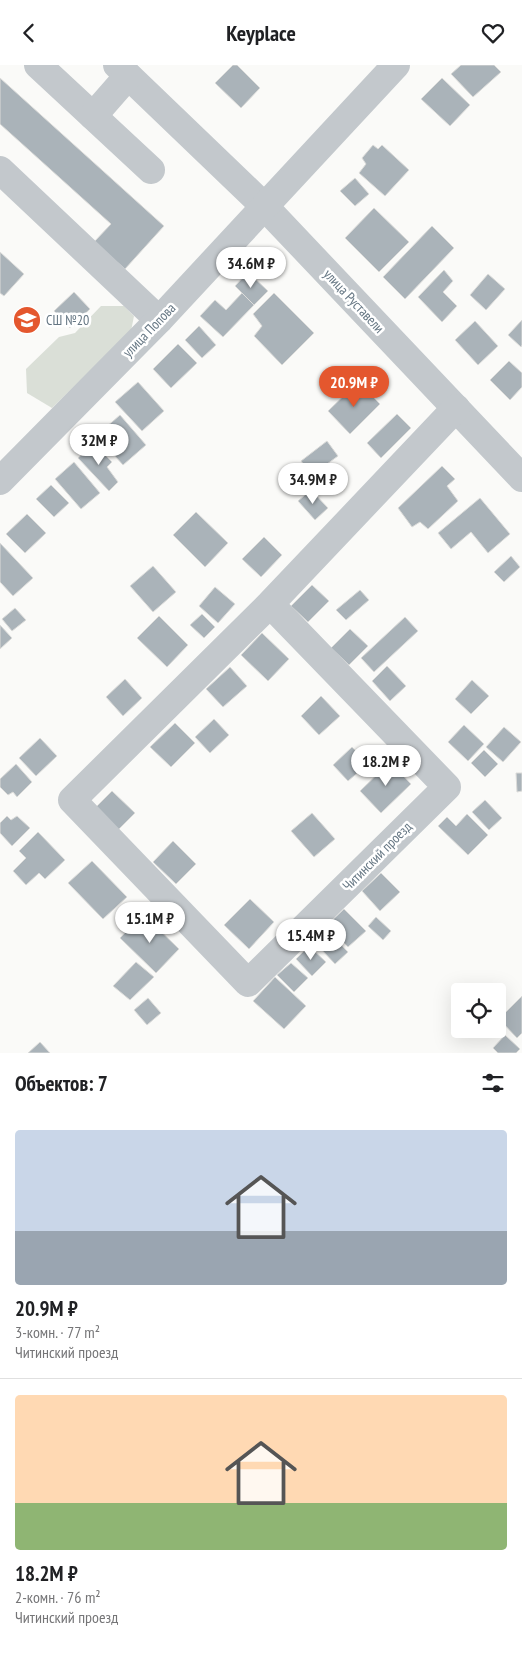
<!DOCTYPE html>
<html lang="ru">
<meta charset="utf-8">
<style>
:root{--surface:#fff;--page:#f2f2f2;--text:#202124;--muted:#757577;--line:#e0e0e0;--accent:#e4572e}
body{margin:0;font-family:"PT Sans Narrow",sans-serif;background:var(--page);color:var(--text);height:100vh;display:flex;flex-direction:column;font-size:19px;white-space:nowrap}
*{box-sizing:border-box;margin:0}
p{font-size:16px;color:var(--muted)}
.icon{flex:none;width:28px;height:28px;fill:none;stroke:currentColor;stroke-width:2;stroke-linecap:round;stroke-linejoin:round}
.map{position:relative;height:988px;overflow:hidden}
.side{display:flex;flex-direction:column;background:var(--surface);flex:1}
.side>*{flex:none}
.tools{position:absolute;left:451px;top:918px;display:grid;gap:10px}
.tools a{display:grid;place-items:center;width:55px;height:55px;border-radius:5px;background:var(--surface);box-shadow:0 5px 20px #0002;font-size:25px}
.price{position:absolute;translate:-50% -42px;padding:0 11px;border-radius:18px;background:#fff;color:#222;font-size:16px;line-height:32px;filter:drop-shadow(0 1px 2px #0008)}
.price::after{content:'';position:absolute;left:50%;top:30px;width:15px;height:11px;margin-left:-8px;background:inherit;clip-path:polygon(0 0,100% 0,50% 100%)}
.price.current{background:var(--accent);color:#fff}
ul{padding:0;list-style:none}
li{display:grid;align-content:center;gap:10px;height:265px;padding:0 15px}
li+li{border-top:1px solid var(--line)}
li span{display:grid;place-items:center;height:155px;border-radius:5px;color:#555}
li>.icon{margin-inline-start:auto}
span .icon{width:90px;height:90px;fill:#fffc;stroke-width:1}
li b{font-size:21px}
h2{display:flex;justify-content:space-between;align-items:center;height:60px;padding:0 15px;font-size:21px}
header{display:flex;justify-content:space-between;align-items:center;height:65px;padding:0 15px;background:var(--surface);font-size:22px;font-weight:800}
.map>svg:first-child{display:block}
</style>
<header><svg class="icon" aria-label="back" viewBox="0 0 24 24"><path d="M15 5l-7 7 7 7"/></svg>Keyplace<svg class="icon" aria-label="heart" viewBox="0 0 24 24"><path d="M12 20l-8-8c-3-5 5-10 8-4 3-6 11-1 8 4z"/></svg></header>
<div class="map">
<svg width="522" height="988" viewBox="0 0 522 988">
<rect width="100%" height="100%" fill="#fafaf8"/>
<polygon fill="#dadfd7" points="101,241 124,241 134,251 131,266 52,343 27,328 26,304 59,272 75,268"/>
<g fill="#aab3b9" stroke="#dcdcda">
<polygon points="233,0 237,0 260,23 241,43 215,18"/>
<polygon points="461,0 494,0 501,7 473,32 451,9"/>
<polygon points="0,13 164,161 125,204 94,177 111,159 0,59"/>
<polygon points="442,13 470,40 450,61 421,34"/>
<polygon points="373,80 378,84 382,80 409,105 385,131 359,108 366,99 362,93"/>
<polygon points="355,113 369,129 355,141 340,126"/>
<polygon points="374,143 409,177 379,207 345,173"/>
<polygon points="432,161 454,183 405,234 383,212"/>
<polygon points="0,187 24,209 4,231 0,228"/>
<polygon points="444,205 453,216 443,227 457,241 442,257 418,232"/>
<polygon points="248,207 268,226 254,240 235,221"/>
<polygon points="488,209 505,224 486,245 470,230"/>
<polygon points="74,227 90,244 70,263 54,246"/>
<polygon points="242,228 254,240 223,272 200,251 215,235 226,245"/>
<polygon points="274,228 314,268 282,300 254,271 262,261 253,249"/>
<polygon points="522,255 522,280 521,282 508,270"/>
<polygon points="475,256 498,281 478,300 455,275"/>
<polygon points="199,261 216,280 202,293 185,275"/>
<polygon points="178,279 197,298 171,323 153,304"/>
<polygon points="509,296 522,308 522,322 510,335 490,315"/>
<polygon points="138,317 164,346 142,366 115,337"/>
<polygon points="358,317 380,339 350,369 328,346"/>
<polygon points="397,349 411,363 381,393 367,378"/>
<polygon points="120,350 146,380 123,400 106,381 113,375 104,364"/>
<polygon points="327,376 338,391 312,410 301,396"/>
<polygon points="94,379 112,397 107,402 118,417 109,426 78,393"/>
<polygon points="74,397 100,428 81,444 55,414"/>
<polygon points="442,401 455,414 447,421 458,436 428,464 420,457 412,462 398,443"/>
<polygon points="51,420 69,438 54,452 36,434"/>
<polygon points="311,425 328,443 315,455 298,436"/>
<polygon points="480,433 510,469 488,488 471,467 451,484 438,468"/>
<polygon points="196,447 228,478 205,502 173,470"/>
<polygon points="27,449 46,468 25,488 6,469"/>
<polygon points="264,472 282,490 261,512 242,494"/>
<polygon points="0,478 33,513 13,531 0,517"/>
<polygon points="511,491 520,502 504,517 494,507"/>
<polygon points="153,501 176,527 153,547 130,521"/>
<polygon points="312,520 329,536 308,557 291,541"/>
<polygon points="215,522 235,539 218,558 199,541"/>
<polygon points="360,525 369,535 346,555 336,545"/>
<polygon points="15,543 26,555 12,566 2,554"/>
<polygon points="202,549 215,562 204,573 190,560"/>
<polygon points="159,551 188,580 167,602 137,573"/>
<polygon points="405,552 418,566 374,607 361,593"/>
<polygon points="0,560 12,573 0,584"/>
<polygon points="350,564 368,581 349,600 331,583"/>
<polygon points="262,568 289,594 268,616 241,590"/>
<polygon points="387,601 406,621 390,636 372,616"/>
<polygon points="230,602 247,621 223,642 206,624"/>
<polygon points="125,614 142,633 123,651 106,632"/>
<polygon points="472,615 489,631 471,649 455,634"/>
<polygon points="321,631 340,651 319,670 301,651"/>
<polygon points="214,654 229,670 210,688 195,672"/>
<polygon points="175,658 195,678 171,702 150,682"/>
<polygon points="464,660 484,679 468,696 448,677"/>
<polygon points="504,662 521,677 503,697 486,682"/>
<polygon points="40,673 57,691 36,711 19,693"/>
<polygon points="352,682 368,699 348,716 333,700"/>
<polygon points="484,685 498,699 485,712 471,698"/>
<polygon points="390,697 411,719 381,748 360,726"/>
<polygon points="16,699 32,717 17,732 13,727 8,730 0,722 0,714"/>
<polygon points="516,708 522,708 522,726 517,727"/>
<polygon points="112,726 135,748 116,767 93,745"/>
<polygon points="485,735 502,753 489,765 472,747"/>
<polygon points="312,748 335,774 314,792 291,766"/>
<polygon points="467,749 488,770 468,790 438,761 447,752 456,761"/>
<polygon points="7,751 11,755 17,751 30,763 12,781 0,768 0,758"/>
<polygon points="38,767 65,795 45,814 39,808 26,820 13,806 26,793 19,786"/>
<polygon points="173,776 196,799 176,819 153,797"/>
<polygon points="92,796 127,832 103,854 68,818"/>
<polygon points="381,808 400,827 380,846 362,826"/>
<polygon points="250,834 274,857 249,884 224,860"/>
<polygon points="344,844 366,866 348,882 327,860"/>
<polygon points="143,849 179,884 156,908 120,873"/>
<polygon points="376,852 391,866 383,875 368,861"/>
<polygon points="324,862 348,887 335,899 321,884 327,877 318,868"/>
<polygon points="309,881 326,897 312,911 296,894"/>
<polygon points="136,897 154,912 130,935 113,921"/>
<polygon points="291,898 308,913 294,927 277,910"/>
<polygon points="275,912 306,941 284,964 253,936"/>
<polygon points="522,931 522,968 517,973 499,954"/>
<polygon points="148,933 161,948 147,960 134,945"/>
<polygon points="505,970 520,984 516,988 498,988 493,983"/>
<polygon points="40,977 50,988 28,988"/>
</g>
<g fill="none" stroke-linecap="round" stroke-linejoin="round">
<g stroke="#c3c8cc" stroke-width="28">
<polyline points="38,0 151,105"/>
<polyline points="117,0 265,142 522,413"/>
<polyline points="93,51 128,11"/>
<polyline points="0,105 159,255"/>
<polyline points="0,416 159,255 396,0"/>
<polyline points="270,539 447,722 248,918 72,735 270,539 456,343"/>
</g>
</g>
<defs>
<symbol id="school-disc" viewBox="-11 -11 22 22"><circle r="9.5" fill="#e4572e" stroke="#fff"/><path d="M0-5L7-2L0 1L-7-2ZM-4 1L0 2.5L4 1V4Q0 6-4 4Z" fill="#fff"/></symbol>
</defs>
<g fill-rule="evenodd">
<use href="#school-disc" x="11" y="239" width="32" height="32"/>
</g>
<g text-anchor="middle" stroke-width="5" stroke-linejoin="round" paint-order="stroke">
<g font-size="14" fill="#657683" stroke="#fff">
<text transform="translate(354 236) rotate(47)" y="5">улица Руставели</text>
<text transform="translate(149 265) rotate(-46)" y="5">улица Попова</text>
<text transform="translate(377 791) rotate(-45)" y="5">Читинский проезд</text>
</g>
<g font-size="14" fill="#657683" stroke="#fff" text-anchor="start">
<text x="46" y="260">СШ №20</text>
</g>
</g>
</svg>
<div class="tools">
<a><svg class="icon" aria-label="locate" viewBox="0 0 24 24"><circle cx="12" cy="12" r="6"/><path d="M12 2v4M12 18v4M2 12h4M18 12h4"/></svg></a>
</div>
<b class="price" style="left:251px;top:224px">34.6M ₽</b>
<b class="price current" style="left:354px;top:343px">20.9M ₽</b>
<b class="price" style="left:99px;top:401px">32M ₽</b>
<b class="price" style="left:313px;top:440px">34.9M ₽</b>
<b class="price" style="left:386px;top:722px">18.2M ₽</b>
<b class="price" style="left:150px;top:879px">15.1M ₽</b>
<b class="price" style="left:311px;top:896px">15.4M ₽</b>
</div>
<section class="side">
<h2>Объектов: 7<svg class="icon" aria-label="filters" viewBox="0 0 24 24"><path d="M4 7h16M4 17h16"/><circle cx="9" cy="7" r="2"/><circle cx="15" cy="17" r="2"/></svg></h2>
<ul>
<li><span style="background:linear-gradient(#c9d6e8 65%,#9aa5b1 0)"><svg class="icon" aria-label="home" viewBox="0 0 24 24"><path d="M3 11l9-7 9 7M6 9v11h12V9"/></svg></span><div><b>20.9M ₽</b><p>3-комн. · 77 m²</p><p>Читинский проезд</p></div></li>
<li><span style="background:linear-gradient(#ffd9b3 70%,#8fb573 0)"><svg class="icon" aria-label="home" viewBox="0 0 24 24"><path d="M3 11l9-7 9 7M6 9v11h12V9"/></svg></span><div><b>18.2M ₽</b><p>2-комн. · 76 m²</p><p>Читинский проезд</p></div></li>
</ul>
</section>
